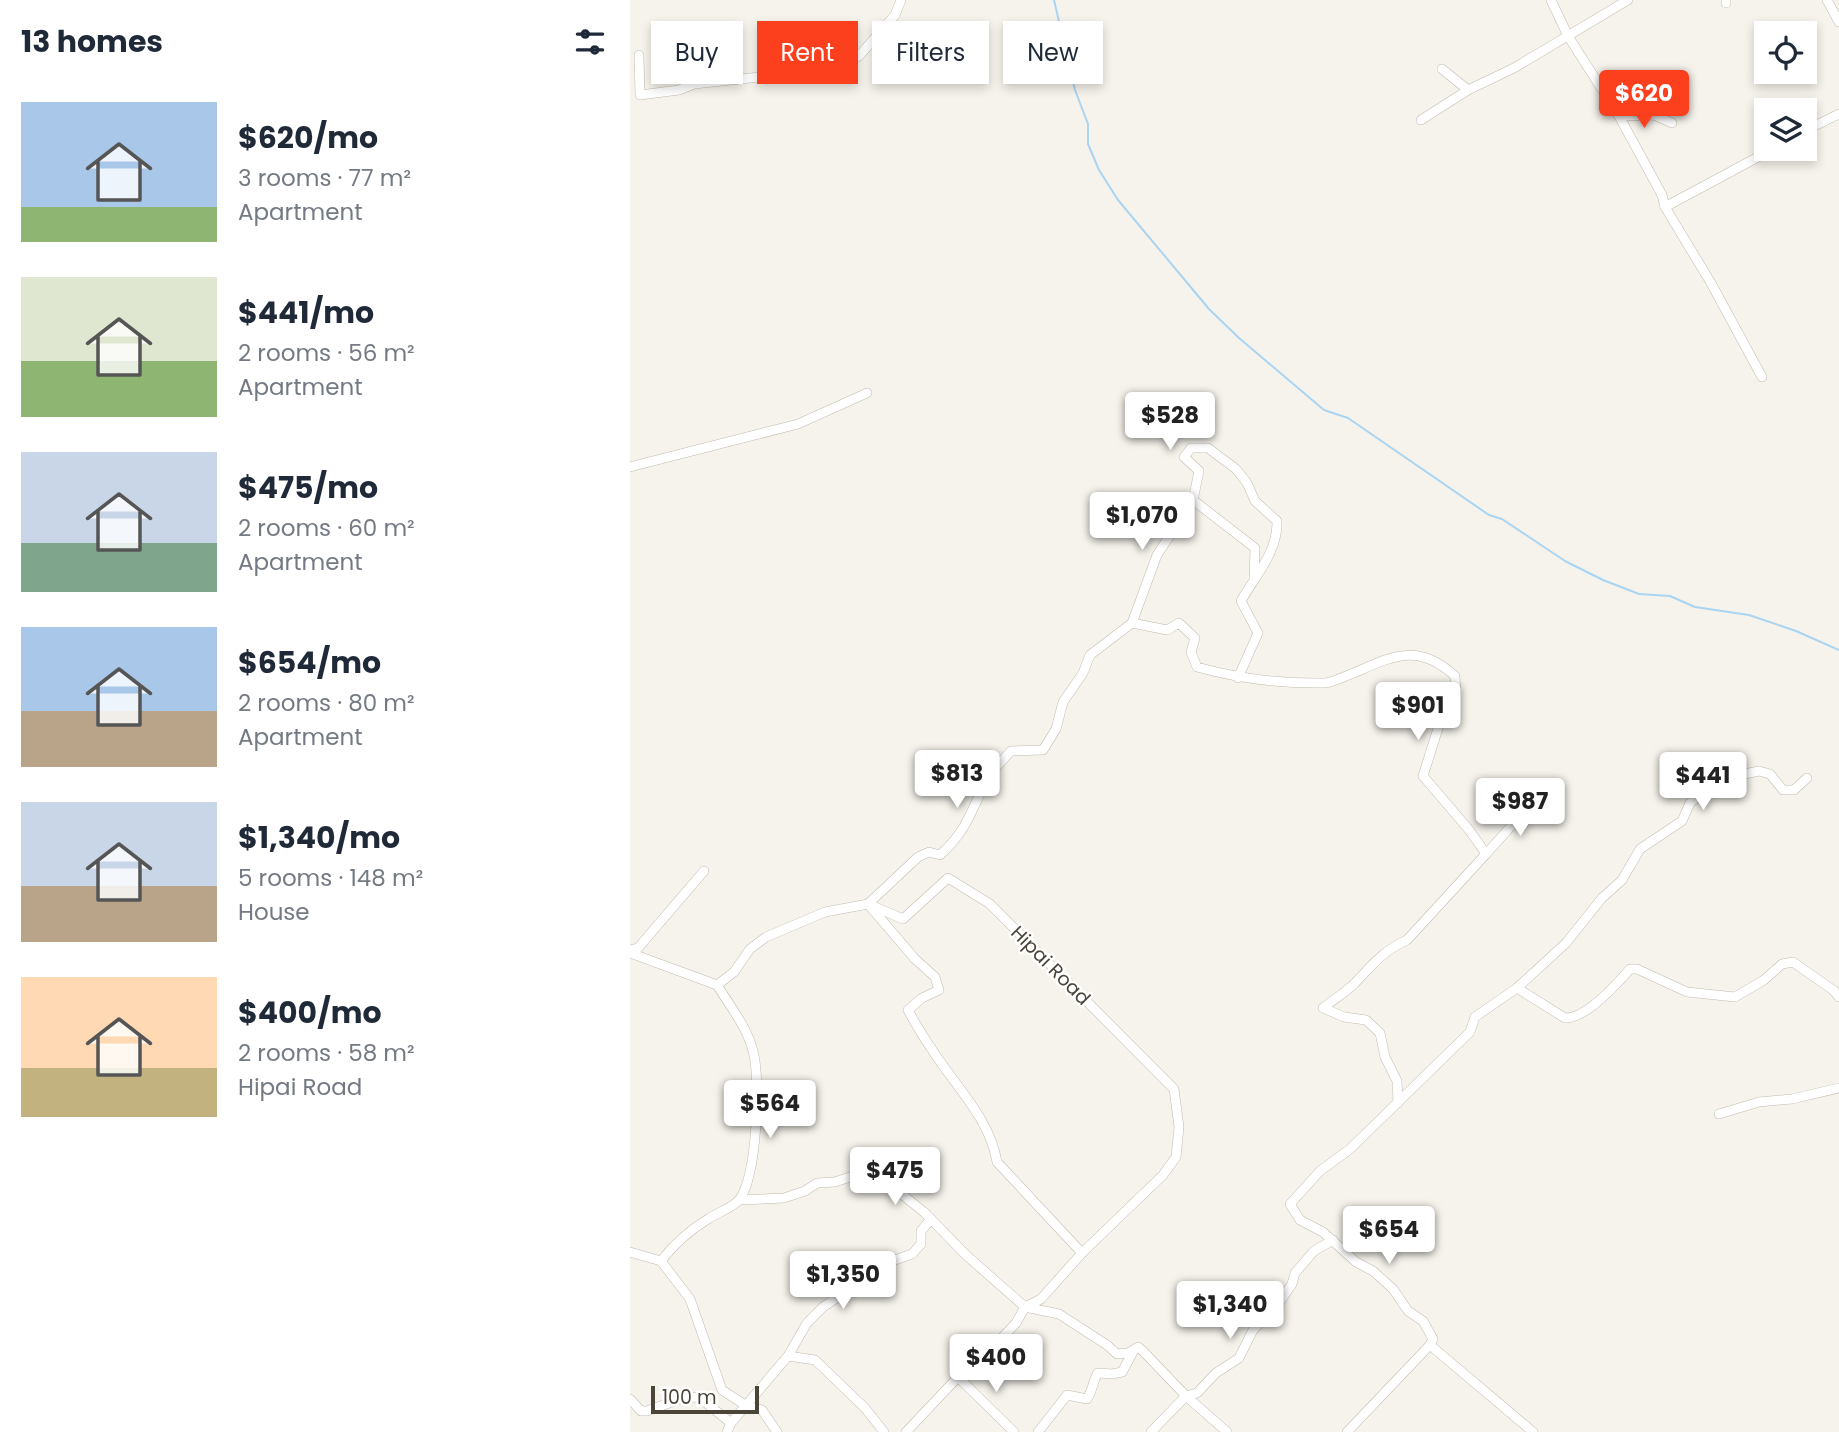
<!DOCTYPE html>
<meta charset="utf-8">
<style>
:root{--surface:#fff;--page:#f6f6f7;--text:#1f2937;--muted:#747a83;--accent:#fc3f1d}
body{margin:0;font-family:Poppins,sans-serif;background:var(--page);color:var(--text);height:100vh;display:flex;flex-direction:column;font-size:26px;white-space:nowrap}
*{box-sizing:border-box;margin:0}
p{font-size:23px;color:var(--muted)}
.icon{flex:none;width:38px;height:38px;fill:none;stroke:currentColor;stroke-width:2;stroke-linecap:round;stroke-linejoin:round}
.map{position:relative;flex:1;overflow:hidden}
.panel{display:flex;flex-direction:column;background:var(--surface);width:630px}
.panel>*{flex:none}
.guide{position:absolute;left:21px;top:21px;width:665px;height:63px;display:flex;gap:14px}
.tools{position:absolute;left:1124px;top:21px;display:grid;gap:14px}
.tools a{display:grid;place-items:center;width:63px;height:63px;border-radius:0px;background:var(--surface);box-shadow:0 4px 10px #0003;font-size:35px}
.scale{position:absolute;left:21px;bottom:18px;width:108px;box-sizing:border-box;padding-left:7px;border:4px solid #4b4439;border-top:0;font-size:19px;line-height:24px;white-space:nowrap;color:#4b4439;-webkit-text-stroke:5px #fff;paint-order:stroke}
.price{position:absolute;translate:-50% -60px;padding:0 16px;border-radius:7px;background:#fff;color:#222;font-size:23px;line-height:46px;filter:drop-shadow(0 2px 4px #0008)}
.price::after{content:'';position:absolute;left:50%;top:42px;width:21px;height:16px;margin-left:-10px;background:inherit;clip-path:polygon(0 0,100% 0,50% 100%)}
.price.on{background:var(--accent);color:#fff}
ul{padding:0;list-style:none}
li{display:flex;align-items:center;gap:21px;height:175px;padding:0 21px}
li span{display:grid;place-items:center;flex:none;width:196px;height:140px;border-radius:0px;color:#555}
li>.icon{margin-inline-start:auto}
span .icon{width:84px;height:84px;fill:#fffc;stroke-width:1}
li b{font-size:30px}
h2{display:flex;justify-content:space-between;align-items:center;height:84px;padding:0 21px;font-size:30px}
.chip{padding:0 24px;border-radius:0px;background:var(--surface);box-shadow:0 4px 10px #0003;font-size:24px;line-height:63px}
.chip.on{background:var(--accent);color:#fff}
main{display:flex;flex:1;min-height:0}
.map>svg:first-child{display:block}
</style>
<main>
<section class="panel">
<h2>13 homes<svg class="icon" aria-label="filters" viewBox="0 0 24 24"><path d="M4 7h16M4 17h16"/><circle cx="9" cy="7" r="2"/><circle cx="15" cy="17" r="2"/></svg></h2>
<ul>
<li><span style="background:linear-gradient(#a9c7e8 75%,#8fb573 0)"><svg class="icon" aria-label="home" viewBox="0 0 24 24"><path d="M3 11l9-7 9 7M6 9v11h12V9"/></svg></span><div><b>$620/mo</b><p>3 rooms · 77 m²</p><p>Apartment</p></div></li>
<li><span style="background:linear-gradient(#dfe7d0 60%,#8fb573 0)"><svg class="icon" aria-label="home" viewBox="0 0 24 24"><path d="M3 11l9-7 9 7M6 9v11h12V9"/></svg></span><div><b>$441/mo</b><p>2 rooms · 56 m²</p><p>Apartment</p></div></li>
<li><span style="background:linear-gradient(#c9d6e8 65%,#7fa58c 0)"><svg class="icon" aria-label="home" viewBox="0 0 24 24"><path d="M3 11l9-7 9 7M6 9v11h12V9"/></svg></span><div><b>$475/mo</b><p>2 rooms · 60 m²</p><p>Apartment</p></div></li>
<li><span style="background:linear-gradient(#a9c7e8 60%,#b9a48a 0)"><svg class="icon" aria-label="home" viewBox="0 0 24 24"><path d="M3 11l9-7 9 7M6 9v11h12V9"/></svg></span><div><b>$654/mo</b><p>2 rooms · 80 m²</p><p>Apartment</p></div></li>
<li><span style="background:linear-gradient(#c9d6e8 60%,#b9a48a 0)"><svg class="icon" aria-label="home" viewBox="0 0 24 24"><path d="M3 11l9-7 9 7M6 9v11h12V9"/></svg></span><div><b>$1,340/mo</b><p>5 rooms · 148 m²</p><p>House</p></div></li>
<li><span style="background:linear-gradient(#ffd9b3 65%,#c2b280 0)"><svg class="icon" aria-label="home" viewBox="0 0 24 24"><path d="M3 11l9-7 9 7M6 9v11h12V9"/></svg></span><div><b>$400/mo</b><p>2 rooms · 58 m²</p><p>Hipai Road</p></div></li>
</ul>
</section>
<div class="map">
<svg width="1209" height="1432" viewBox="0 0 1209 1432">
<rect width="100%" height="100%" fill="#f6f3ec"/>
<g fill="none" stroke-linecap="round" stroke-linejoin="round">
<polyline stroke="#a9d4f2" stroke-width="2" points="424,0 445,90 458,124 458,144 469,170 488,200 579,309 609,338 694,410 718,418 859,515 872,519 935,561 973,580 1009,594 1040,596 1065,607 1119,615 1166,631 1209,650"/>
<defs>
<g id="street">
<polyline points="921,0 938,36 989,116 1032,195 1035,207 1081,283 1132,377"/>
<polyline points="1096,0 1096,3"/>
<polyline points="1197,0 1209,22"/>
<polyline points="9,55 10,95 49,90 64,84 158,74 214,62 229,56 265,15 271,0"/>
<polyline points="812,69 838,90"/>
<polyline points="989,116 1024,115 1042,123"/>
<polyline points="791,120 838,90 884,68 998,0"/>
<polyline points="1174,131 1209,114"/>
<polyline points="1035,207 1143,149"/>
<polyline points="0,467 168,424 237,393"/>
<polyline points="502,623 527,555 563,500"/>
<path d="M608,678l20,-45 -17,-32c14,-25 37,-49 36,-80l-22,-20 -8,-18 -11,-14 -28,-21h-17l-7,9 15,14 -6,29 62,48 -1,31"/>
<polyline points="856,854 902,803"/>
<polyline points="0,950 8,948 74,871"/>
<polyline points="0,953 87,985 104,972 120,949 136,937 195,912 238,904 273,919 318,878 360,904 544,1089 549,1127 546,1157 533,1175 452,1253 411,1299 395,1307 386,1323 366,1344 328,1377 276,1432"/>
<path d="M887,988l48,30c21,1 52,-34 65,-49h7l50,23 48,5 29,-17 18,-16 11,-2 40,28 6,7"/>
<polyline points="1089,1114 1129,1102 1162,1099 1209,1088"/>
<polyline points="109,1200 154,1198 175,1191 187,1183 205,1182 229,1174 240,1175 259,1184 294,1212 336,1255 395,1307 429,1314 477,1345 487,1354 498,1353 508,1347 512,1350 556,1396 521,1432"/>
<polyline points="0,1252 31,1261 60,1299 92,1390 115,1405 132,1410 147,1432"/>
<path d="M452,1253l-85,-91c-6,-36 -29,-62 -50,-91 -14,-19 -28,-40 -39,-61l14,-12 17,-8 -4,-13 -20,-18 -47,-55 50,-47 11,-5 11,3c27,-24 31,-44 46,-74 6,-11 17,-21 25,-30l32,-1 13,-21 7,-27 20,-29 7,-18 42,-32 35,7 12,-7 16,15 -4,14 6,15c43,12 84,17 128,16 9,-1 18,-6 26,-9 41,-17 66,-33 104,2l1,15 -16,31 -17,54 47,55 16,23 -79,86c-23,10 -36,26 -52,43 -10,10 -22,17 -32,25l21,9 22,3 14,13 5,24 12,24 1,22"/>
<path d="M31,1261c13,-17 29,-31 47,-42 9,-6 26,-12 32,-20 17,-26 21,-118 13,-148 -6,-24 -23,-45 -36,-66"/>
<polyline points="800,1345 803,1339 793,1321 778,1311 763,1289 743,1271 726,1262 693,1232 670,1220 660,1204 690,1171 720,1149 840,1032 845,1017 887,988 936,943 972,898 992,880 1010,849 1052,821 1060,803 1090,779 1129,771 1140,774 1153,790 1164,790 1177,778"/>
<polyline points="158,1356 185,1360 235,1408 254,1432"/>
<polyline points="328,1377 384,1432"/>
<polyline points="0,1399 11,1411 17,1411 53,1398 69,1397 101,1423"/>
<polyline points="97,1432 101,1423 158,1356 177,1323 193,1307 259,1262 282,1254 291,1244 291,1231 301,1219"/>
<path d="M408,1432l29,-37 20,4c6,-9 7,-22 11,-26l14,1 10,-2 12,-22"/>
<polyline points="597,1432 556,1396 567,1393 586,1373 609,1358 623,1330 649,1303 662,1284 665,1273 684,1251 703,1240"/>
<polyline points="717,1432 800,1345 903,1432"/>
</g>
</defs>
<use href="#street" stroke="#c2bbae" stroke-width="10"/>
<use href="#street" stroke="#fff" stroke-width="9"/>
</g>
<g text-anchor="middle" stroke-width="5" stroke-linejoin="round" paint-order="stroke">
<g font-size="19" fill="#4b4439" stroke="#fff">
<text transform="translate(421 965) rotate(45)" y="7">Hipai Road</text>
</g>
</g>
</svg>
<div class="tools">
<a><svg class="icon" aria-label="locate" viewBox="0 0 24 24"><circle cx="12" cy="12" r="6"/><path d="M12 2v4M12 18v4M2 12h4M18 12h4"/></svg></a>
<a><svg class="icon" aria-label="layers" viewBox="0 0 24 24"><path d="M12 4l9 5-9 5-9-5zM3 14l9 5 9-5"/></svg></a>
</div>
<div class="scale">100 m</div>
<b class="price on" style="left:1014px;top:130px">$620</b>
<b class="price" style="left:540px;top:452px">$528</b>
<b class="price" style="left:512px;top:552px">$1,070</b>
<b class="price" style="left:788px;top:742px">$901</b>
<b class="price" style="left:327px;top:810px">$813</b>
<b class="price" style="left:1073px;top:812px">$441</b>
<b class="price" style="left:890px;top:838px">$987</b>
<b class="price" style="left:140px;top:1140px">$564</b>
<b class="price" style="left:265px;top:1207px">$475</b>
<b class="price" style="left:759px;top:1266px">$654</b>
<b class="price" style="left:213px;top:1311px">$1,350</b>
<b class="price" style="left:600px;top:1341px">$1,340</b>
<b class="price" style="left:366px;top:1394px">$400</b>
<div class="guide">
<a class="chip">Buy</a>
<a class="chip on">Rent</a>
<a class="chip">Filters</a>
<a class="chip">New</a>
</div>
</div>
</main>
